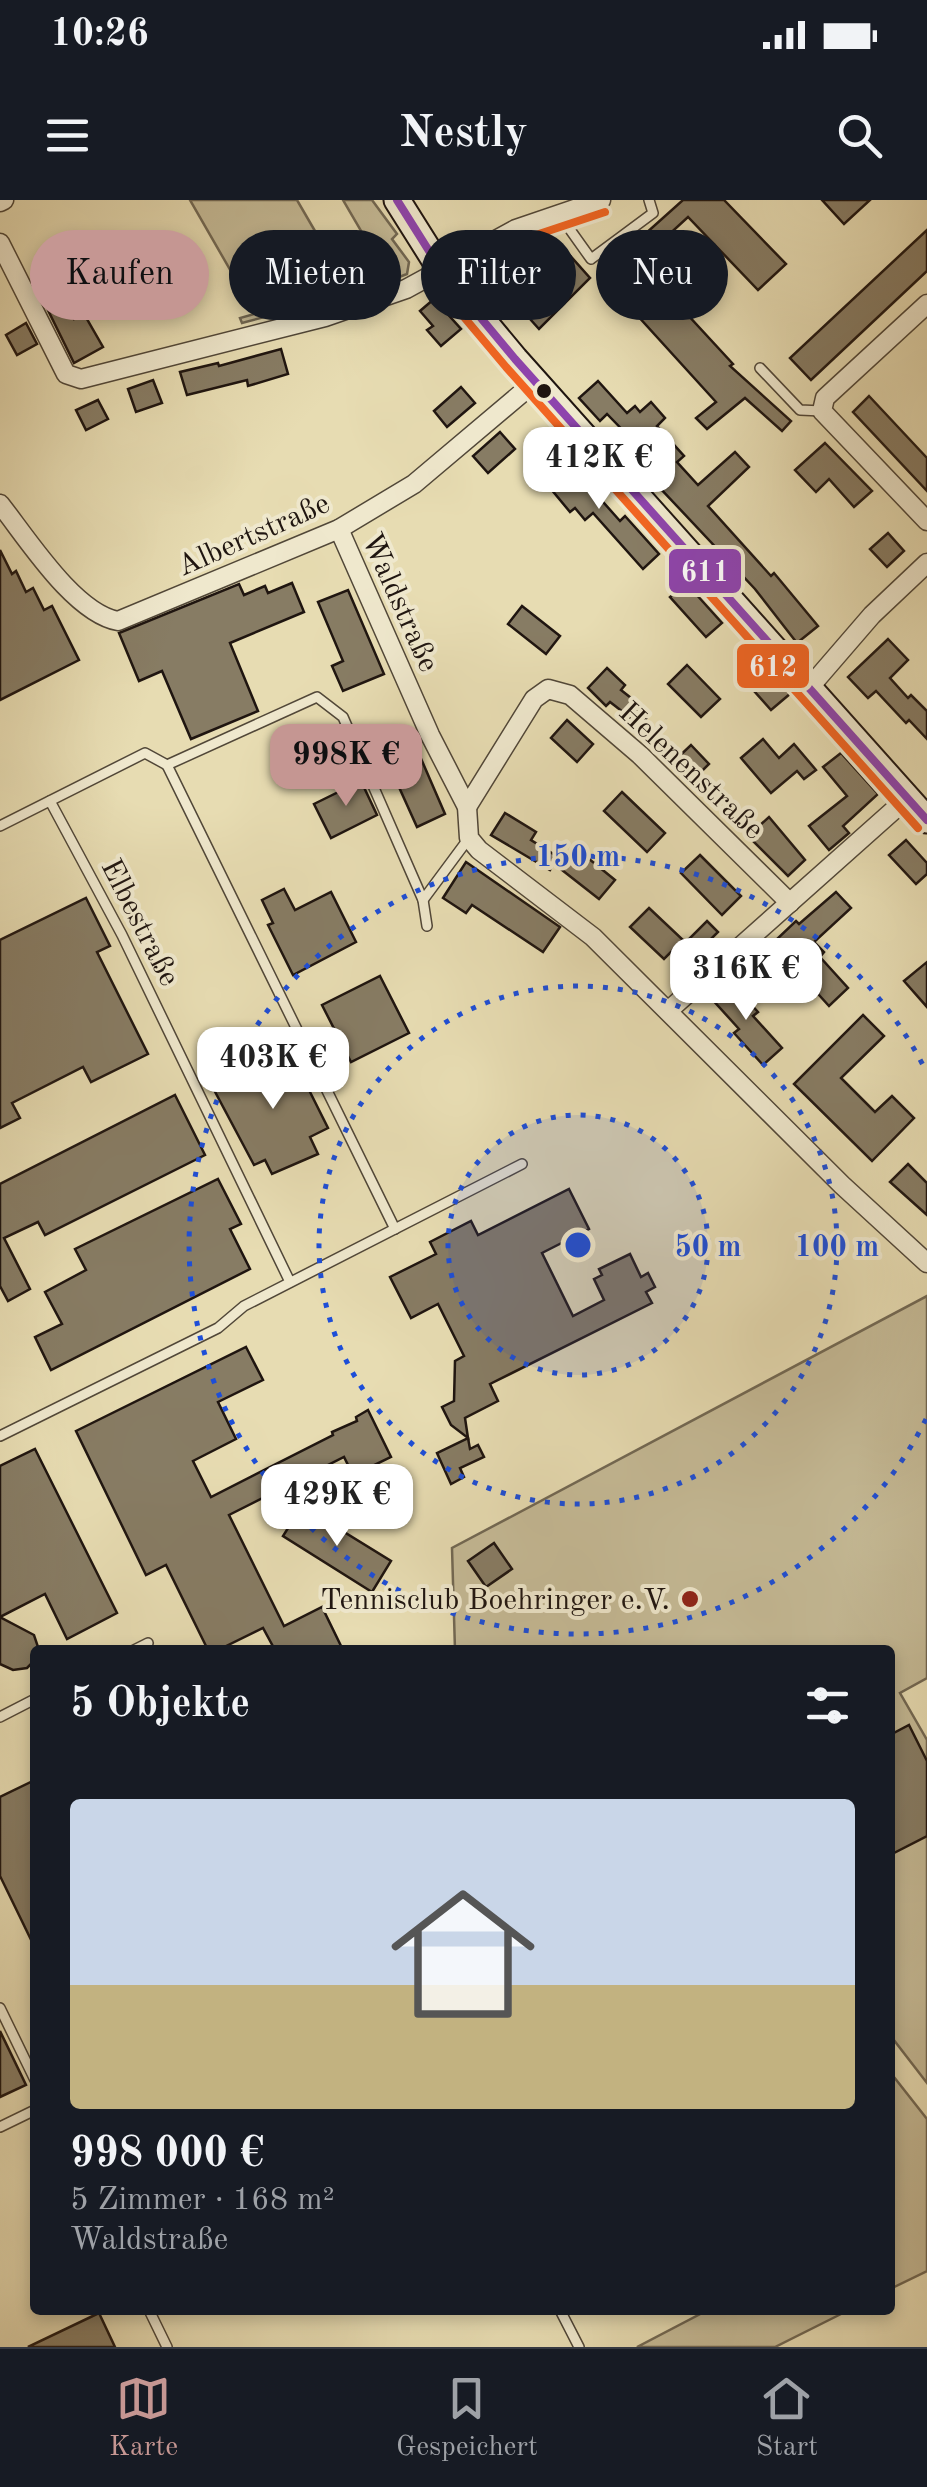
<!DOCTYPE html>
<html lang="de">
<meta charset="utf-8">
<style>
:root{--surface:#171b24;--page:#20242c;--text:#f1f3f6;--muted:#9ea1a6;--line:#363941;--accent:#c59692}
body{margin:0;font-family:"Old Standard TT",serif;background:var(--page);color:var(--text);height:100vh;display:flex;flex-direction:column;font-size:38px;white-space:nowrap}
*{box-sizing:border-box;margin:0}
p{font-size:32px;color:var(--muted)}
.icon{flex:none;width:55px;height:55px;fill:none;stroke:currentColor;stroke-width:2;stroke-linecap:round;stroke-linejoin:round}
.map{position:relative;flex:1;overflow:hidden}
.side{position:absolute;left:30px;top:1445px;width:865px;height:670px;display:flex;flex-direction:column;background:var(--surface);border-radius:10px;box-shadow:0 5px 15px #0003}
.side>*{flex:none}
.hud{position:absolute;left:30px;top:30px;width:868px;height:90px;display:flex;gap:20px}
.price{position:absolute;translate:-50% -85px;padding:0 22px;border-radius:20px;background:#fff;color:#222;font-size:32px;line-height:65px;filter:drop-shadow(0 2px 5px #0008)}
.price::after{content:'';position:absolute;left:50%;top:60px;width:30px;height:22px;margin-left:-15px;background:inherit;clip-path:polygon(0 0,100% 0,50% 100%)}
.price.selected{background:var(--accent);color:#111}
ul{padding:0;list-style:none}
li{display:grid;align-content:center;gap:20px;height:530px;padding:0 40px}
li+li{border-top:2px solid var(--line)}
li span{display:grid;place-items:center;height:310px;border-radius:10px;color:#555}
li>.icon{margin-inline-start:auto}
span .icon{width:180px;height:180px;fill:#fffc;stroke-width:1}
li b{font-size:42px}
h2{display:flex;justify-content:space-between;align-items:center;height:120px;padding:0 40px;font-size:42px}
.chip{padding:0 35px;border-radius:45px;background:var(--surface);box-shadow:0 5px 15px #0003;font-size:35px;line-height:90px}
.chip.selected{background:var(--accent);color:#111}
.status{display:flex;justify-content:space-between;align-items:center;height:70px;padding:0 50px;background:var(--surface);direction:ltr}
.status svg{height:28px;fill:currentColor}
header{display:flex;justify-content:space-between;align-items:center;height:130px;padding:0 40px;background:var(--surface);font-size:45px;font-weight:600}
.tab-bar{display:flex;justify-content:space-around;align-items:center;height:140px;border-top:2px solid var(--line);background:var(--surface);font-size:28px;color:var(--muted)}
.tab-bar a{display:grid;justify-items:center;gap:5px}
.tab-bar .selected{color:var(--accent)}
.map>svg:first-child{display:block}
</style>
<div class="status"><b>10:26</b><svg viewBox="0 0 49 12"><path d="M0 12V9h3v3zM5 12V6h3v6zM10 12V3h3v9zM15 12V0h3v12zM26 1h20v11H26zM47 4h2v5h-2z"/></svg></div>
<header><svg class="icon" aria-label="menu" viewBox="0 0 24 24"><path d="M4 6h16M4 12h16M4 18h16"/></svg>Nestly<svg class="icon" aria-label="search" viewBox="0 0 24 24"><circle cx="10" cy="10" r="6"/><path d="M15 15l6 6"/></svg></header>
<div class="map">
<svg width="927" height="2147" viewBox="0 0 927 2147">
<rect width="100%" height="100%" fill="#e7dcb2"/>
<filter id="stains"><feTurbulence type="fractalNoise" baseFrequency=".002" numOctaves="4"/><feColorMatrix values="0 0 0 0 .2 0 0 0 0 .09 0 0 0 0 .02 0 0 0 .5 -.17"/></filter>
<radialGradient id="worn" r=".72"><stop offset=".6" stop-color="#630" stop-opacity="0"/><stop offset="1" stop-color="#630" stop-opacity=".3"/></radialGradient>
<g fill="#c5ba96" stroke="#726853" stroke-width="2.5">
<polygon points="190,0 297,0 315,31 240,87"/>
<polygon points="343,0 372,0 397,34 392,39 409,62 407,74 368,89 242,123 240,118 388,77"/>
<polygon points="927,1096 927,1478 900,1493 927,1540 927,1883 890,1835 890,1450 455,1450 452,1348"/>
<polygon points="890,1872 927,1919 927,2071 890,2089"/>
<polygon points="708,2110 849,2110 775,2147 637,2147"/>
</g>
<g fill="#877c64" stroke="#1f1510" stroke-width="2.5">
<polygon points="683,0 724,0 786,64 758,90 688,17 639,62 733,164 730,166 791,221 782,231 745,198 707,229 696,218 716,202 617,93 623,87 606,69"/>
<polygon points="822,0 870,0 844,24"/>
<polygon points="927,30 927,71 811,180 790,158"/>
<polygon points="558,42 590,78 539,129 521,109 515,114 497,93"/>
<polygon points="60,91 74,119 84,114 103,147 74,163 43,100"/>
<polygon points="434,99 461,129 441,146 427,130 433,126 420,111"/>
<polygon points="26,123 37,144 17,155 6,135"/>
<polygon points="281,149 288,174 248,186 247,180 187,195 180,172 218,163 219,166"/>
<polygon points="153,180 162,203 136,212 128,189"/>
<polygon points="598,181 627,213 635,206 640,212 651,202 665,218 657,226 684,256 677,262 698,285 735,252 749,267 708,306 771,376 774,373 818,426 797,443 755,389 660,288 670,279 607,214 600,221 579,198"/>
<polygon points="461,187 475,203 447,227 434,211"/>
<polygon points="869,196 927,258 927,291 853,212"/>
<polygon points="98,200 108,219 86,230 76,210"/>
<polygon points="500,232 515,249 488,273 473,256"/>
<polygon points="825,243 872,291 854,307 829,279 816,292 795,270"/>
<polygon points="564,258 620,321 625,316 659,354 643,369 593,313 585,320 575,308 570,312 551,289 555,285 546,274"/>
<polygon points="888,333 904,351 887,367 870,349"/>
<polygon points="0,350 12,374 16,371 26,392 33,388 44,410 52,406 79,460 0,500"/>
<polygon points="292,383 304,412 230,443 258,511 191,539 162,471 139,481 119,433 239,384 244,395 265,386 268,393"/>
<polygon points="686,383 722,423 706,437 670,397"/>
<polygon points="348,390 384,474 343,491 332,466 343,461 318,402"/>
<polygon points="522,406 560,436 546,454 508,424"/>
<polygon points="888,439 908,460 890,478 908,498 911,495 927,511 927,539 909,520 906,523 876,491 868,498 848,477"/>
<polygon points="687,465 720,499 701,517 668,484"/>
<polygon points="607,468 625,485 621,490 650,513 641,526 610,502 606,506 588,488"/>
<polygon points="775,474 791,493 771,510 755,492"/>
<polygon points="567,520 593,544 577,562 551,538"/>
<polygon points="763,539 779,558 794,544 816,570 804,579 797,571 771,593 741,558"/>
<polygon points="691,545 709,564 691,582 672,563"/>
<polygon points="841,553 878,594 843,626 849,633 829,650 809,626 847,596 823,567"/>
<polygon points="419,554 445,614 417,627 389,565"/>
<polygon points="361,581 377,615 331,638 314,604"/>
<polygon points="622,592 665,633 647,652 604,611"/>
<polygon points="505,613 536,632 531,640 558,657 550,670 491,635"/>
<polygon points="769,617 805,660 788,676 748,636"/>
<polygon points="906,640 927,663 927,674 916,684 889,655"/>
<polygon points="578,650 615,680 599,699 562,670"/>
<polygon points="700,655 741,696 722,715 681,673"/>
<polygon points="466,662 560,727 543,752 472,705 466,713 443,698"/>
<polygon points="284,689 295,710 331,692 356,742 293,775 268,725 273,723 262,700"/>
<polygon points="836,692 851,708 814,742 824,752 820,757 848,788 829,806 800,774 805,770 777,739 796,721 799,724"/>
<polygon points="86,698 110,746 97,752 148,854 91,882 83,867 12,903 20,918 0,928 0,740"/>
<polygon points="649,708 683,740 664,759 630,727"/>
<polygon points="707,721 718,732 689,761 678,750"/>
<polygon points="927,762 927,807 904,781"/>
<polygon points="380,776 409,833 351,862 322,805"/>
<polygon points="730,781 758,812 753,816 782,848 763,865 734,833 739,829 711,798"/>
<polygon points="863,815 884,836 841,878 875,912 892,896 914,918 872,961 794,884"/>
<polygon points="288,848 328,928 310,937 318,954 272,974 265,960 254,965 212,886"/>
<polygon points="175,895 205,955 45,1035 38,1022 4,1038 30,1089 8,1101 0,1086 0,984"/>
<polygon points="908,964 927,983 927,1015 890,982"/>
<polygon points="218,979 241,1024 230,1029 250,1069 51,1170 35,1137 62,1124 45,1092 86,1070 75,1049"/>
<polygon points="569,989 589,1029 542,1053 573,1116 604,1100 594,1079 602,1075 599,1069 630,1054 641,1077 648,1073 655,1087 646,1092 652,1103 490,1184 498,1201 465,1218 468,1238 451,1225 442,1207 454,1201 455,1161 464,1156 438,1104 411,1118 390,1077 436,1054 430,1042 471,1021 478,1035"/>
<polygon points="246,1147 263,1180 218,1202 236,1239 193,1261 211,1297 333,1235 332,1232 357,1221 356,1217 368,1210 391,1257 366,1269 368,1273 355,1279 344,1257 229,1315 284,1426 322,1407 341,1446 333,1450 275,1450 263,1428 218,1450 208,1450 166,1365 146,1375 76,1231"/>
<polygon points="468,1238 470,1249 478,1245 484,1257 460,1268 464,1277 451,1284 437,1253"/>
<polygon points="35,1249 117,1413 67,1439 45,1394 0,1417 0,1266"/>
<polygon points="302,1306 391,1361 372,1392 283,1336"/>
<polygon points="494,1343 512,1369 486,1387 468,1361"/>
<polygon points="0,1417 34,1435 39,1450 35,1450 35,1460 27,1468 13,1470 0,1464"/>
<polygon points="909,1525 927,1561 927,1636 890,1655 890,1535"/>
<polygon points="35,1580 35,1748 0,1676 0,1597"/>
<polygon points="0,1831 26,1885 0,1897"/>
<polygon points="99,2113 115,2147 28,2147"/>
</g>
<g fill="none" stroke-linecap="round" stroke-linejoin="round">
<defs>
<g id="service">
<polyline points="564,12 571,31 591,59 653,13 649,0"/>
<polyline points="760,168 800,210 822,211"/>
<polyline points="167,565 395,1029"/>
<polyline points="50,601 122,735 290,1082"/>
<polyline points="0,626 145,553 167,565 317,497 343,517 423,700 427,726"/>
<polyline points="423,700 469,638"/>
<polyline points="0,1236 218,1128 244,1106 522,964"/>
<polyline points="134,1450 148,1443"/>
<polyline points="0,1517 35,1499"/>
<polyline points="0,1808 35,1880"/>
<polyline points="0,1927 35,1910"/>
<polyline points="149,2110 167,2147"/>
<polyline points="560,2110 579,2147"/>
</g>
<g id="minor">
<polyline points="0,2 4,0"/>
<polyline points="0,43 66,174 81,179 325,117 406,89 516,29 601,0"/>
<polyline points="927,104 825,198 822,211 927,321"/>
<path d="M0,304c27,34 74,109 118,117l221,-92 75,-45 122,-103"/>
<polyline points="339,329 430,535 467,607 469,638 479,650 593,737 842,985 927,1063"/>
<polyline points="809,488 872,415 927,363"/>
<polyline points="467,607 534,499 548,489 570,495 640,555 790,703"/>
<polyline points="668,811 895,609"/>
</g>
<polyline id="secondary" points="397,0 441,70 515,159 927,620"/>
</defs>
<use href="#service" stroke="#514738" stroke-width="12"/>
<use href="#minor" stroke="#514738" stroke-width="21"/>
<use href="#secondary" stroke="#1f1510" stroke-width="29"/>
<use href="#service" stroke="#efe8cd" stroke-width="9"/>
<use href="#minor" stroke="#efe8cd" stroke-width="18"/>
<use href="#secondary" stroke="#efe8cd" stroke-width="25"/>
<defs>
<polyline id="bus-1" points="397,0 441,70 515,159 927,620"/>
<g id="bus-2">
<polyline points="431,78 506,167 918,628"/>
<polyline points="447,81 521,40 605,12"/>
</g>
</defs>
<use href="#bus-1" stroke="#efe8cd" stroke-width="15"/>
<use href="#bus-2" stroke="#efe8cd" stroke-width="15"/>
<use href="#bus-1" stroke="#8e44ad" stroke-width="8"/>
<use href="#bus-2" stroke="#f26522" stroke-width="8"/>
</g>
<circle cx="578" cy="1045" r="130" fill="#1d4ed8" fill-opacity=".12"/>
<g fill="none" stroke="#1d4ed8" stroke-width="5" stroke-dasharray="5 10">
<circle cx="578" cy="1045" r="130"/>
<circle cx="578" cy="1045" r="259"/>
<path d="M926 1219A389 389 0 1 1 926 871"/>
</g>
<circle fill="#1f1510" stroke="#efe8cd" stroke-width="4" cx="544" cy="191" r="9"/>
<circle fill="#8f2418" stroke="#efe8cd" stroke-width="4" cx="690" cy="1399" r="10"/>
<g text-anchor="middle" stroke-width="8" stroke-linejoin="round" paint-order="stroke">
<g font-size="30" fill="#1f1510" stroke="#efe8cd">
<text transform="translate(253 334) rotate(-24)" y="10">Albertstraße</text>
<text transform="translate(401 402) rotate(66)" y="10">Waldstraße</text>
<text transform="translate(692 570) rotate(43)" y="10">Helenenstraße</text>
<text transform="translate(141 722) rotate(63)" y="10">Elbestraße</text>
</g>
<g font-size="30" fill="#1f1510" stroke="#efe8cd" text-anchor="end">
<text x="670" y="1409">Tennisclub Boehringer e.V.</text>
</g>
</g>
<circle cx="578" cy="1045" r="15" fill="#1d4ed8" stroke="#efe8cd" stroke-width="5"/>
<g font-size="30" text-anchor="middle" font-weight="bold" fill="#1d4ed8" stroke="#efe8cd" stroke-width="8" stroke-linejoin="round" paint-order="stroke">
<text x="578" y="666">150 m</text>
<text x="708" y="1056">50 m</text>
<text x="837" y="1056">100 m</text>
</g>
<g stroke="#efe8cd" stroke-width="4">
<rect x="667" y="347" width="76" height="48" rx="10" fill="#8e44ad"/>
<rect x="735" y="442" width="76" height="48" rx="10" fill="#f26522"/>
</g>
<g font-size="28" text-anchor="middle" font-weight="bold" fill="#fff">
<text x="705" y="381">611</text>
<text x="773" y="476">612</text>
</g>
<rect width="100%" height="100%" filter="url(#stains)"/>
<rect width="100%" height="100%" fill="url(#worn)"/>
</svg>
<b class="price" style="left:599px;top:312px">412K €</b>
<b class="price selected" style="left:346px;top:609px">998K €</b>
<b class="price" style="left:746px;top:823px">316K €</b>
<b class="price" style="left:273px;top:912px">403K €</b>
<b class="price" style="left:337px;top:1349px">429K €</b>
<div class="hud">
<a class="chip selected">Kaufen</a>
<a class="chip">Mieten</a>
<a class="chip">Filter</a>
<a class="chip">Neu</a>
</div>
<section class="side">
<h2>5 Objekte<svg class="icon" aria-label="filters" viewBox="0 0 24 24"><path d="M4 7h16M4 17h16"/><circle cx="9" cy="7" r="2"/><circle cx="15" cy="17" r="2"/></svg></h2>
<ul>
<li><span style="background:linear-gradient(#c9d6e8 60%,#c2b280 0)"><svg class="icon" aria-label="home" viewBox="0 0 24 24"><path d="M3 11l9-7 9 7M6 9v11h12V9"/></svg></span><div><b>998 000 €</b><p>5 Zimmer · 168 m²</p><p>Waldstraße</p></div></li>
</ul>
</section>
</div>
<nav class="tab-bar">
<a class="selected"><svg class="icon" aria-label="map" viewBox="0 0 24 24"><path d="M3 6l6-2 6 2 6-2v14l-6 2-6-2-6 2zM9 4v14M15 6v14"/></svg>Karte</a>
<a><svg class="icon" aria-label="saved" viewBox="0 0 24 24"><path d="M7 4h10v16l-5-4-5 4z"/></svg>Gespeichert</a>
<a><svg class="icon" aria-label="home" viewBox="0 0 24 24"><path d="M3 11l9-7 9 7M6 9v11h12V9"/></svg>Start</a>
</nav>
